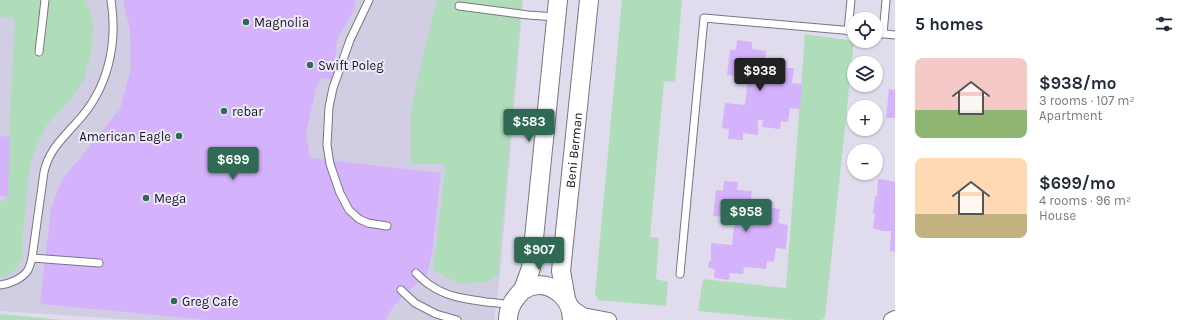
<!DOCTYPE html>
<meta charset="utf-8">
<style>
:root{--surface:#fff;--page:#f6f6f7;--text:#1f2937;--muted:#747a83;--accent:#306a54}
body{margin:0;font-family:Karla,sans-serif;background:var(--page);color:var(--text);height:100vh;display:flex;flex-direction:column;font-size:15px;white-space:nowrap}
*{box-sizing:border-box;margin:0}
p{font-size:13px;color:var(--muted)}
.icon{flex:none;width:22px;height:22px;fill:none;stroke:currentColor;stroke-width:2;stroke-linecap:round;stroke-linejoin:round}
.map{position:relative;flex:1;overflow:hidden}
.side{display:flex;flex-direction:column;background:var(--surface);width:300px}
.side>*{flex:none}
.tools{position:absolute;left:847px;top:12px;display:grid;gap:8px}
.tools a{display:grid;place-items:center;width:36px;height:36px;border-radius:50%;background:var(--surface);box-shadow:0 1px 3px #0004;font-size:20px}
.price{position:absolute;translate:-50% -34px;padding:0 9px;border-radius:4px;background:var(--accent);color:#fff;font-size:13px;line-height:26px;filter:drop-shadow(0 1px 2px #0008)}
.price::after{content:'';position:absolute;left:50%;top:24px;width:12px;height:9px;margin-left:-6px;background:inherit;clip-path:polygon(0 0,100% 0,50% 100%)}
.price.on{background:#222;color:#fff}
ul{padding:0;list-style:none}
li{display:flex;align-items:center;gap:12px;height:100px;padding:0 20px}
li span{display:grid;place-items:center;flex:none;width:112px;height:80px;border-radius:8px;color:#555}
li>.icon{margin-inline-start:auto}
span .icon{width:48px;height:48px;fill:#fffc;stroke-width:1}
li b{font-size:17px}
h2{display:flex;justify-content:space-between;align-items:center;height:48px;padding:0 20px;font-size:17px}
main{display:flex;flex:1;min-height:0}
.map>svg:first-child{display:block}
</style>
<main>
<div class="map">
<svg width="895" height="320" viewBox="0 0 895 320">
<rect width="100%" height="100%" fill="#e0dced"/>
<polygon fill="#d1cee3" points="0,0 523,0 500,275 494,320 136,320 0,311"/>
<g fill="#afddb9">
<polygon points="0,0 86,0 93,22 92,49 84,79 74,95 46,126 35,149 29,171 23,232 23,257 15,270 3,278 0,278 0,201 6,201 15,17 0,17"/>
<polygon points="437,0 522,0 498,275 487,282 460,284 433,270 446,164 411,164 411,111 419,73"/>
<polygon points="622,0 682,0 675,82 664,81 650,237 659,238 656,279 668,282 666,306 598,300 595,294"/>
<polygon points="805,34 854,41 825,318 821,320 791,320 698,311 703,279 786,288"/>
<polygon points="0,314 62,320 0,320"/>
</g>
<g fill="#d5b2fc">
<polygon points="123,0 356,0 354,10 337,40 333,80 321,78 316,89 306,133 310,158 441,173 432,253 427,274 395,304 385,320 209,320 40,304 51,208 62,180 120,109 131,68 130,31"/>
<polygon points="737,40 752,42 752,49 766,51 765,64 769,64 770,59 787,61 786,68 794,68 792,83 802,84 800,109 790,108 788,122 781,121 780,129 762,127 763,120 758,120 758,135 743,133 743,140 728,139 729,129 722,128 725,103 745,105 748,78 727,75 730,50 736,50"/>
<polygon points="889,89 895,90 895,118 886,118"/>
<polygon points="0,136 10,137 8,197 0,196"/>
<polygon points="878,179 887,180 895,182 895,252 890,251 891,231 883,231 873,228 875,214 873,214 875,196 877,196"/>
<polygon points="724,181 738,182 737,190 752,191 750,206 755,206 756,199 773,201 772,208 780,209 778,223 788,225 786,249 776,248 774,262 767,261 766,269 744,267 743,274 730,273 729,280 714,278 715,269 708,268 709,261 711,261 711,243 732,245 735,218 713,216 716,190 723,191"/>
</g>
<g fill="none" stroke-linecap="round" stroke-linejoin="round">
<defs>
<g id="service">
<polyline points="369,0 350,40 333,88 329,107 327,145 330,164 340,193 349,210 359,219 368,223 387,226"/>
<polyline points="459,6 528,15 556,17"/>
<polyline points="848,31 851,0"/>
<polyline points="876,33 895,35"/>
<polyline points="883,34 886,0"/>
<polyline points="39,52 45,0"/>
<polyline points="32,258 99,263"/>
<path d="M416,273c4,4 9,9 14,12 16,12 37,14 56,17 9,1 16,1 25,4"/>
<polyline points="680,274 704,18 854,31"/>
<path d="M0,285c10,-1 23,-7 28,-15 2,-4 3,-8 4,-12l12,-86c5,-22 18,-33 33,-50 31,-33 41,-78 34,-122"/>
<polyline points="401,290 415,303 436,314 457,320"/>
</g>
<g id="minor">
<polyline points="570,306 583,315 609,320"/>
<polyline points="891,320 895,318"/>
</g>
<g id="tertiary">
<polyline points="523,290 531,268 558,0"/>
<path id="s1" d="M566,299l-5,-28 28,-271"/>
<path d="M508,320c0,-6 2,-13 5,-18 3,-4 6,-9 10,-12 23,-14 49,5 49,30"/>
</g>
</defs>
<use href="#service" stroke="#787584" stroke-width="9"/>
<use href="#minor" stroke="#787584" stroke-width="16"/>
<use href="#tertiary" stroke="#787584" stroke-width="20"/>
<use href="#service" stroke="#fff" stroke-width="7"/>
<use href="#minor" stroke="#fff" stroke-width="14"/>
<use href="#tertiary" stroke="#fff" stroke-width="18"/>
</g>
<g fill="#306a54" stroke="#ede9fa" stroke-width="1.5">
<circle cx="246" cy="22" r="4"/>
<circle cx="310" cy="65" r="4"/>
<circle cx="224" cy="111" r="4"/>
<circle cx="179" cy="136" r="4"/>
<circle cx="146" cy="198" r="4"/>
<circle cx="174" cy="301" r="4"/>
</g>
<g text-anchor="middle" stroke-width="4" stroke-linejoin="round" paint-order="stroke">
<g font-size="13" fill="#19171d" stroke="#ede9fa" text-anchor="start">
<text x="254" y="27">Magnolia</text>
<text x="318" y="70">Swift Poleg</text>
<text x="232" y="116">rebar</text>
<text x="171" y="141" text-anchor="end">American Eagle</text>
<text x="154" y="203">Mega</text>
<text x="182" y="306">Greg Cafe</text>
</g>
<g font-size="13" fill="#19171d" stroke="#ede9fa">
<text dy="5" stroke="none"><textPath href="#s1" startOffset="150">Beni Berman</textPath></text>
</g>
</g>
</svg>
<div class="tools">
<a><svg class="icon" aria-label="locate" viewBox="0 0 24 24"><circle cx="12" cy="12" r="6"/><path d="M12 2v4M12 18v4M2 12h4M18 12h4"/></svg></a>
<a><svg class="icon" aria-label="layers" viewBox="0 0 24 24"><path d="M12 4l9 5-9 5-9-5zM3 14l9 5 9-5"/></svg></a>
<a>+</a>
<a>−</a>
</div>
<b class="price on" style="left:760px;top:92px">$938</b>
<b class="price" style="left:529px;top:143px">$583</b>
<b class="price" style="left:233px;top:181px">$699</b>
<b class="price" style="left:746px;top:233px">$958</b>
<b class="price" style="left:539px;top:271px">$907</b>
</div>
<section class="side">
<h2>5 homes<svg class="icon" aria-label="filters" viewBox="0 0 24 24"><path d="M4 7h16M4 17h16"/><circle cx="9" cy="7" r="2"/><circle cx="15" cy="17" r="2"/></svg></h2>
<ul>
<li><span style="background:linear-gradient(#f6c9c9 65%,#8fb573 0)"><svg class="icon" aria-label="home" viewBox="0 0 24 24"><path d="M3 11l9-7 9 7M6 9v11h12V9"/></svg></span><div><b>$938/mo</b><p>3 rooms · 107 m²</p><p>Apartment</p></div></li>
<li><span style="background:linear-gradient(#ffd9b3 70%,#c2b280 0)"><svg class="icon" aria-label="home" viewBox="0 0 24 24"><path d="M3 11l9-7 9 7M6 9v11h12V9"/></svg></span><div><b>$699/mo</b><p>4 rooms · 96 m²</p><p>House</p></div></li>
</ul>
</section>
</main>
